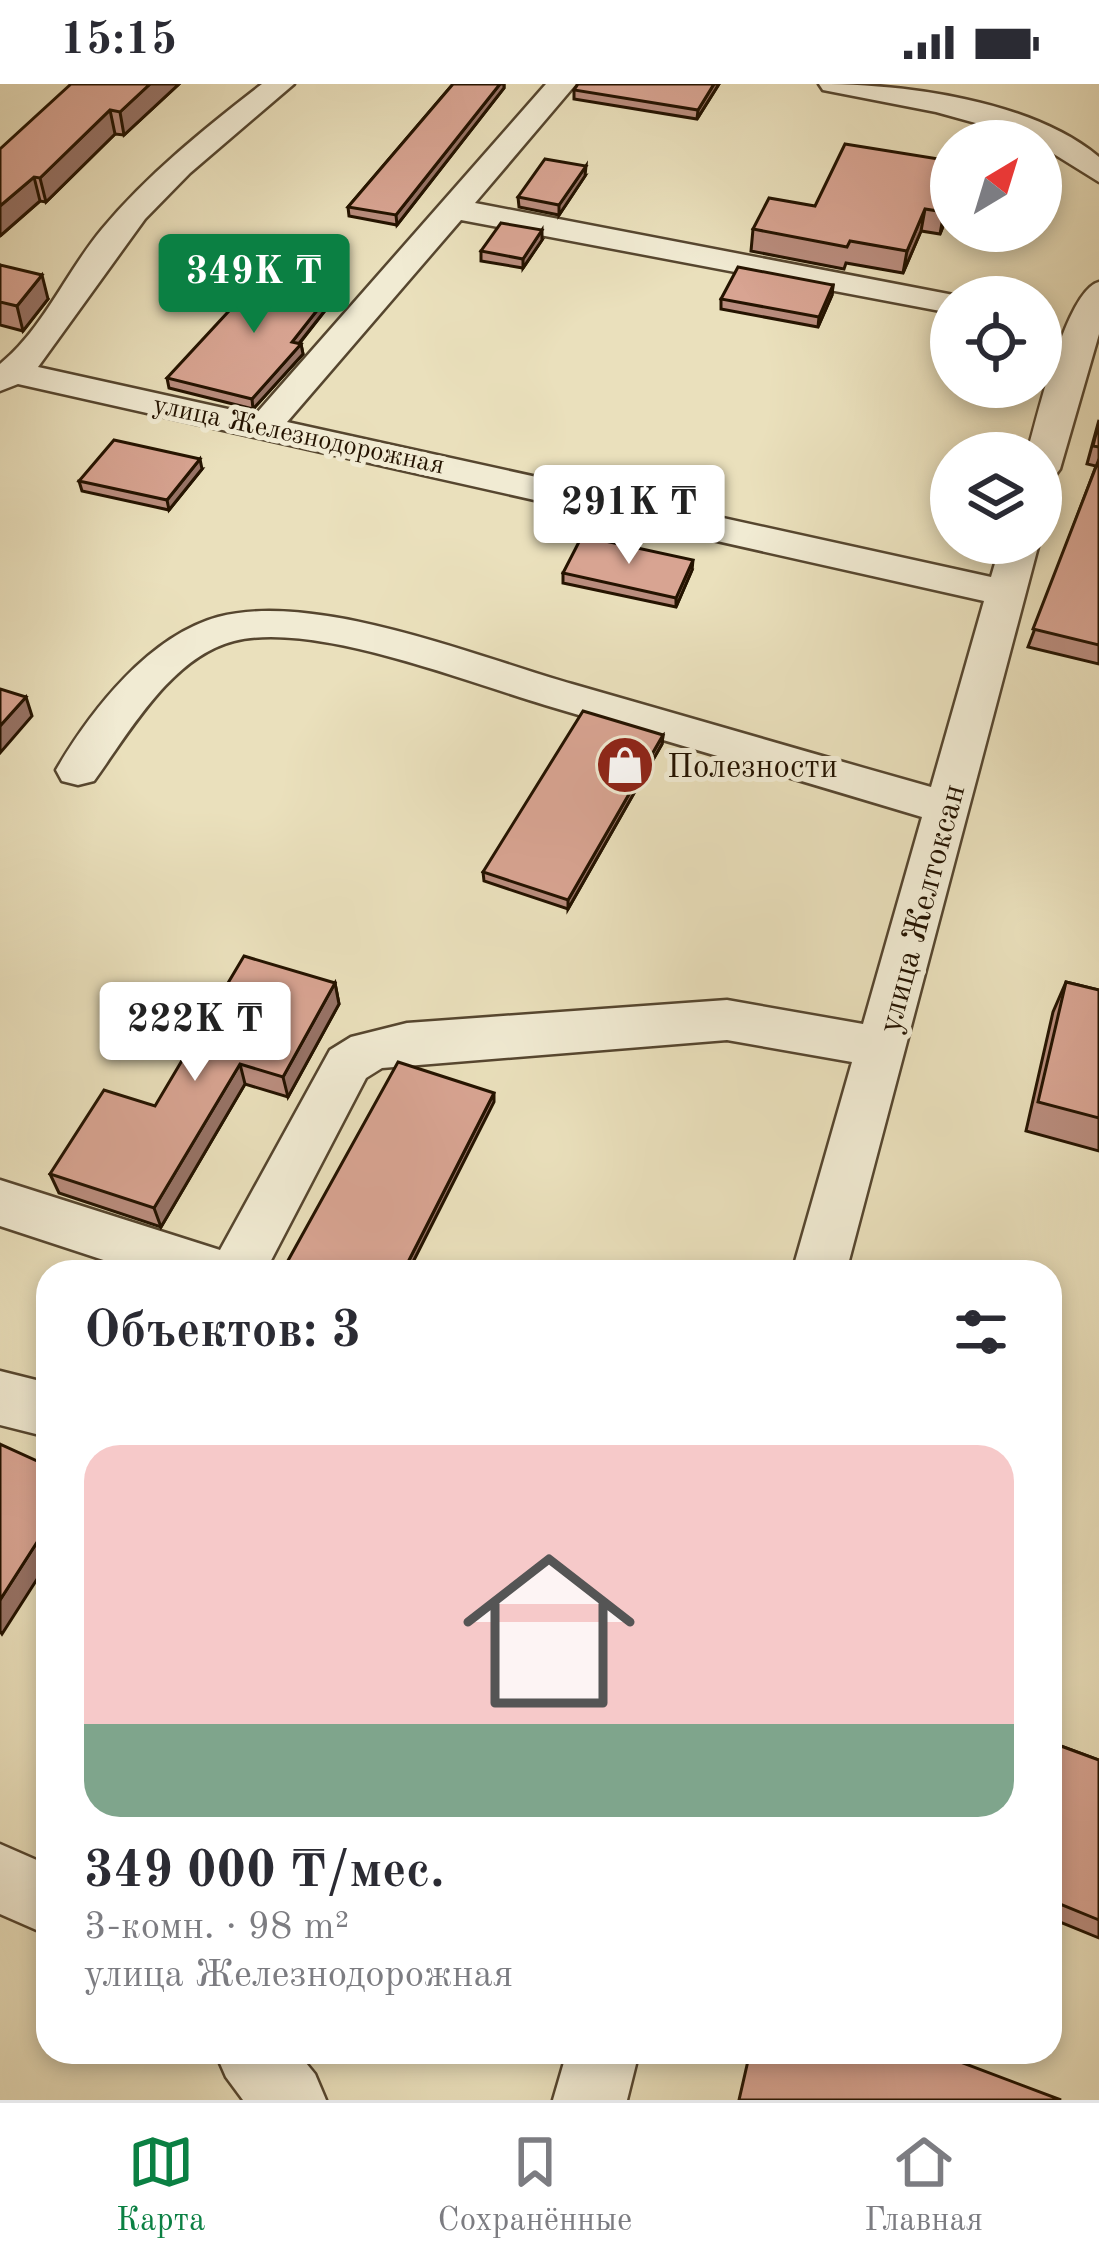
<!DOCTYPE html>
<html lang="ru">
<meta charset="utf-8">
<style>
:root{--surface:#fff;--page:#f7f7f7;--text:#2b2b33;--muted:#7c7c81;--line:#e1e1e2;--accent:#0b8043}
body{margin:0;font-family:"Old Standard TT",serif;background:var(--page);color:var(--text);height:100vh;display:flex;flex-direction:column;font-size:45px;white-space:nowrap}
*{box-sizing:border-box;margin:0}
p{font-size:39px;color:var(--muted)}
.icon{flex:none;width:66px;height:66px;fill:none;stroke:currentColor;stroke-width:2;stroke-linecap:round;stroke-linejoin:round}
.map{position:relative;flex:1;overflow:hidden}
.panel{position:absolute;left:36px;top:1176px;width:1026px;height:804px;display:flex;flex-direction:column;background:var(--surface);border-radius:36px;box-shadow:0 6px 18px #0003}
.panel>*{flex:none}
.needle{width:78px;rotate:38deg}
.controls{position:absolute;left:930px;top:36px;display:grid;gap:24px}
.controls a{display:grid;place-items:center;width:132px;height:132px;border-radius:50%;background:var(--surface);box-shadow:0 6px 18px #0003;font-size:60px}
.price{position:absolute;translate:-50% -102px;padding:0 27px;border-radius:12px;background:#fff;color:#222;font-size:39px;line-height:78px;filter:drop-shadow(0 3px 6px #0008)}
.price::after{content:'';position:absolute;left:50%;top:72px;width:36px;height:27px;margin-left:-18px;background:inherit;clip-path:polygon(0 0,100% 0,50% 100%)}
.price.on{background:var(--accent);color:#fff}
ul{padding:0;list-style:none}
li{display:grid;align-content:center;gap:24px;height:636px;padding:0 48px}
li span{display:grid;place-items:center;height:372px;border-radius:36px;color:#555}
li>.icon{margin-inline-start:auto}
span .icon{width:216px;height:216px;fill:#fffc;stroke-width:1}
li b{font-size:51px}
h2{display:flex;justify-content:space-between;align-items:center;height:144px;padding:0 48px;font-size:51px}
.status{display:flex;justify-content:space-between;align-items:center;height:84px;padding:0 60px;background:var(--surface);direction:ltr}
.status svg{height:33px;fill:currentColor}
.dock{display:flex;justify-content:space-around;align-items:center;height:168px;border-top:3px solid var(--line);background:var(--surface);font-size:33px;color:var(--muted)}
.dock a{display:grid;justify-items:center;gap:6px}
.dock .on{color:var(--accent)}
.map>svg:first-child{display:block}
</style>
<div class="status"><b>15:15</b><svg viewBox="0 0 49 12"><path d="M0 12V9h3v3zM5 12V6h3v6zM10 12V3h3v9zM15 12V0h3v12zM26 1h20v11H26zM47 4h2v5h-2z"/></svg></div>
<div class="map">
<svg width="1099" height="2016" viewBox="0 0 1099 2016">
<rect width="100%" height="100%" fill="#eae0bc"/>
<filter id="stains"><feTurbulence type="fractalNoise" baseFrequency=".00167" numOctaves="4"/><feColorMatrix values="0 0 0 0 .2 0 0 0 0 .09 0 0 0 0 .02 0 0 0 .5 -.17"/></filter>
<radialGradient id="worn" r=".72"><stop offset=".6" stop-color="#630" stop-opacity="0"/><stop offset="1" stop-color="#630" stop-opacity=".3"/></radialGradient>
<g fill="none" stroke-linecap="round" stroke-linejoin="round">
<defs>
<g id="minor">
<path d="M262,0h32l-104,89 -45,46 -107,148 217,48 291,-331h30l-101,119 489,94h-13v16l-490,-93 -174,202 704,155 10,-34h38l-193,729h-54l60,-210 -125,-22 -345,28 -16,10 -101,194h-125l-140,-46v-46l220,70 110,-200 21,-13 56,-14 320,-23 136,24 59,-207c-126,-38 -252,-75 -377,-112 -81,-24 -231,-84 -311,-64 -63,16 -105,92 -140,140l-16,4 -16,-4 -6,-11c35,-60 93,-134 162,-153 97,-26 257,39 354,67 119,34 239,69 359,103l53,-186 -966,-217 -18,7v-27c44,-36 66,-92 102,-135 46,-55 103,-101 160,-145z"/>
<path d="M819,0c85,0 212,16 280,73v25l-58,-36v-5l-105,-29 -113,-22z"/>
<path d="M1099,198v52l-39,135 -6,8 -13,3v-27h-14c10,-34 39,-163 72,-171z"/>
<polygon points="0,1287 48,1299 48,1353 0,1341"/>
<polygon points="0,1760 48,1781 48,1851 0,1830"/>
<polygon points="215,1968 297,1968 315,1990 326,2016 243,2016 226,1993"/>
<polygon points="567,1968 639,1968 627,2016 553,2016"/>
</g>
</defs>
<use href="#minor" stroke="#56462f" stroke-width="5"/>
<use href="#minor" fill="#f1ebd3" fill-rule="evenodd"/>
</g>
<g fill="#ba8d7e" stroke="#241300" stroke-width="3">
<polygon points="71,0 179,0 124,51 115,50 46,118 40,117 0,152"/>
<polygon points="453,0 504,0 504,4 397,141 349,132 348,123"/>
<polygon points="578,0 719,0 697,35 574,15 574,6"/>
<polygon points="951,77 951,122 940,150 921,147 903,189 846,179 844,185 751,167 753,145 815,122"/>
<polygon points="585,92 559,131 519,123 518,113"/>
<polygon points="542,156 523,184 481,177 481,167"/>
<polygon points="0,181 48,215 23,247 0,241"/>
<polygon points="833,201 832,211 818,243 721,225 721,215"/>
<polygon points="338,210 299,260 301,260 303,270 253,325 169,304 167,294"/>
<polygon points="1099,336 1099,580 1028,563 1096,382 1087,380"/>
<polygon points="202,385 169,426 82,407 79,397"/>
<polygon points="692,486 676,523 563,499 563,489"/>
<polygon points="663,651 662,660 568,825 484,797 483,788"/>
<polygon points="1066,898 1099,906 1099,1067 1026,1047 1053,928"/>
<polygon points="335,899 339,920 288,1013 245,1000 161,1143 59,1109 50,1090 155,1022"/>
<polygon points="1050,1658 1099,1676 1099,1854 1050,1834"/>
</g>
<g fill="#977366" stroke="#241300" stroke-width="3">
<polygon points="150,0 179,0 124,51 120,28"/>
<polygon points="500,0 504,0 504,4 397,141 396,131"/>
<polygon points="714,0 719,0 697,35 698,26"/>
<polygon points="110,26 115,50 46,118 40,94"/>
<polygon points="586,82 585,92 559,131 559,121"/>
<polygon points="34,93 40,117 0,152 0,122"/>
<polygon points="951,111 951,122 940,150 944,128"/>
<polygon points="925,125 921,147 903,189 907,167"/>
<polygon points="542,146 542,156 523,184 523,175"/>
<polygon points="42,191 48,215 23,247 17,222"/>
<polygon points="337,201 338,210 293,267 292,258"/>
<polygon points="833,201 832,211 818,243 819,233"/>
<polygon points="301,260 303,270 253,325 252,315"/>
<polygon points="200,375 202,385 169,426 167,416"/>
<polygon points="693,476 692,486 676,523 676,514"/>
<polygon points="26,613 32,632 0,669 0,642"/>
<polygon points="663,651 662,660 568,825 568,816"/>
<polygon points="335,899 339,920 288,1013 283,993"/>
<polygon points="240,980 245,1000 161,1143 154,1124"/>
<polygon points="494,1009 494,1018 408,1188 403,1188"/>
<polygon points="48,1441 48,1478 2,1550 0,1547 0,1516"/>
</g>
<g fill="#d8a492" stroke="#241300" stroke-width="3">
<polygon points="71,0 150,0 120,28 110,26 40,94 34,93 0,122 0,65"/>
<polygon points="453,0 500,0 396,131 348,123"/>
<polygon points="578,0 714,0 698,26 574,6"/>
<polygon points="845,60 951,77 951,111 944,128 925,125 907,167 850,157 847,163 753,145 769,114 815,122"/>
<polygon points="545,75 586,82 559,121 518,113"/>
<polygon points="501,139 542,146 523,175 481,167"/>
<polygon points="0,181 42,191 17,222 0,218"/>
<polygon points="738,183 833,201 819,233 721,215"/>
<polygon points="266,187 337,201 292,258 301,260 252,315 167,294"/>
<polygon points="1099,338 1099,363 1093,362"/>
<polygon points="114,356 200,375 167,416 79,397"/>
<polygon points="1099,375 1099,561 1033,545"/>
<polygon points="582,452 693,476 676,514 563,489"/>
<polygon points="0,605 26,613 0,642"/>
<polygon points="583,627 663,651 568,816 483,788"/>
<polygon points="244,872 335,899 283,993 240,980 154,1124 50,1090 104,1006 155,1022"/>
<polygon points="1066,898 1099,906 1099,1034 1038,1018"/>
<polygon points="398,978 494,1009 403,1188 302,1188 285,1182"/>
<polygon points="0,1360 48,1382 48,1441 0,1516"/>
<polygon points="1050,1658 1099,1676 1099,1836 1050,1816"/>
<polygon points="750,1968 934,1968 1061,2016 739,2016"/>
</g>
<defs>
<symbol id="shop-disc" viewBox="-11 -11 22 22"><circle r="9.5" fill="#8f2418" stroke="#f1ebd3"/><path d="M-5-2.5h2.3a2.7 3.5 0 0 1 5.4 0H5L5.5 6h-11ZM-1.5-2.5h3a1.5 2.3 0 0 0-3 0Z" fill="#fff"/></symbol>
</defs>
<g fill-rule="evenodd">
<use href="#shop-disc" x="592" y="648" width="66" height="66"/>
</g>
<g text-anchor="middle" stroke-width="10" stroke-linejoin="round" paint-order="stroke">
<g font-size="27" fill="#241300" stroke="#f1ebd3">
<text transform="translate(299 350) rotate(12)" y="9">улица Железнодорожная</text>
</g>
<g font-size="33" fill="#241300" stroke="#f1ebd3" text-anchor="start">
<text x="667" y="693">Полезности</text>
</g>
<g font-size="33" fill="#241300" stroke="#f1ebd3">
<text transform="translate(920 824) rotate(-75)" y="12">улица Желтоксан</text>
</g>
</g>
<rect width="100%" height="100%" filter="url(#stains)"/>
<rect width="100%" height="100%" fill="url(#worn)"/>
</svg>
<div class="controls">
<a><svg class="needle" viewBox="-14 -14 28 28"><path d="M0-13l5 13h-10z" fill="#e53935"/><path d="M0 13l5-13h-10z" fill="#7c7c81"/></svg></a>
<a><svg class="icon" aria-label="locate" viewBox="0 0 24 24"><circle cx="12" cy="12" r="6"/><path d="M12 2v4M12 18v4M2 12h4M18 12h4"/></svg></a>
<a><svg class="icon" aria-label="layers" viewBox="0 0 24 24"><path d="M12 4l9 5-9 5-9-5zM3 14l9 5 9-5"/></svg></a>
</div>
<b class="price on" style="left:254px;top:252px">349K ₸</b>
<b class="price" style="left:629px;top:483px">291K ₸</b>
<b class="price" style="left:195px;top:1000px">222K ₸</b>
<section class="panel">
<h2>Объектов: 3<svg class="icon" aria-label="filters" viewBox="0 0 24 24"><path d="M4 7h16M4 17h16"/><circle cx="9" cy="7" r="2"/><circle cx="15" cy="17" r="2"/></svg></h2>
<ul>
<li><span style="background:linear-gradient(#f6c9c9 75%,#7fa58c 0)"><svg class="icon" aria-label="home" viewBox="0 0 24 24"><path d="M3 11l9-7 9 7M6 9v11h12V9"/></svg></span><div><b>349 000 ₸/мес.</b><p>3-комн. · 98 m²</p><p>улица Железнодорожная</p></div></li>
</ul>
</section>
</div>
<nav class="dock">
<a class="on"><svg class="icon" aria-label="map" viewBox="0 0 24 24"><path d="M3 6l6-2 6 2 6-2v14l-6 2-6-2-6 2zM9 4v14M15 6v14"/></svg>Карта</a>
<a><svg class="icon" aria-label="saved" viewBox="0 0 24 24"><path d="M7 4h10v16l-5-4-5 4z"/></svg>Сохранённые</a>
<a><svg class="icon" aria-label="home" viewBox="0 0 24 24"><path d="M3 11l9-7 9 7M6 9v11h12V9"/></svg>Главная</a>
</nav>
